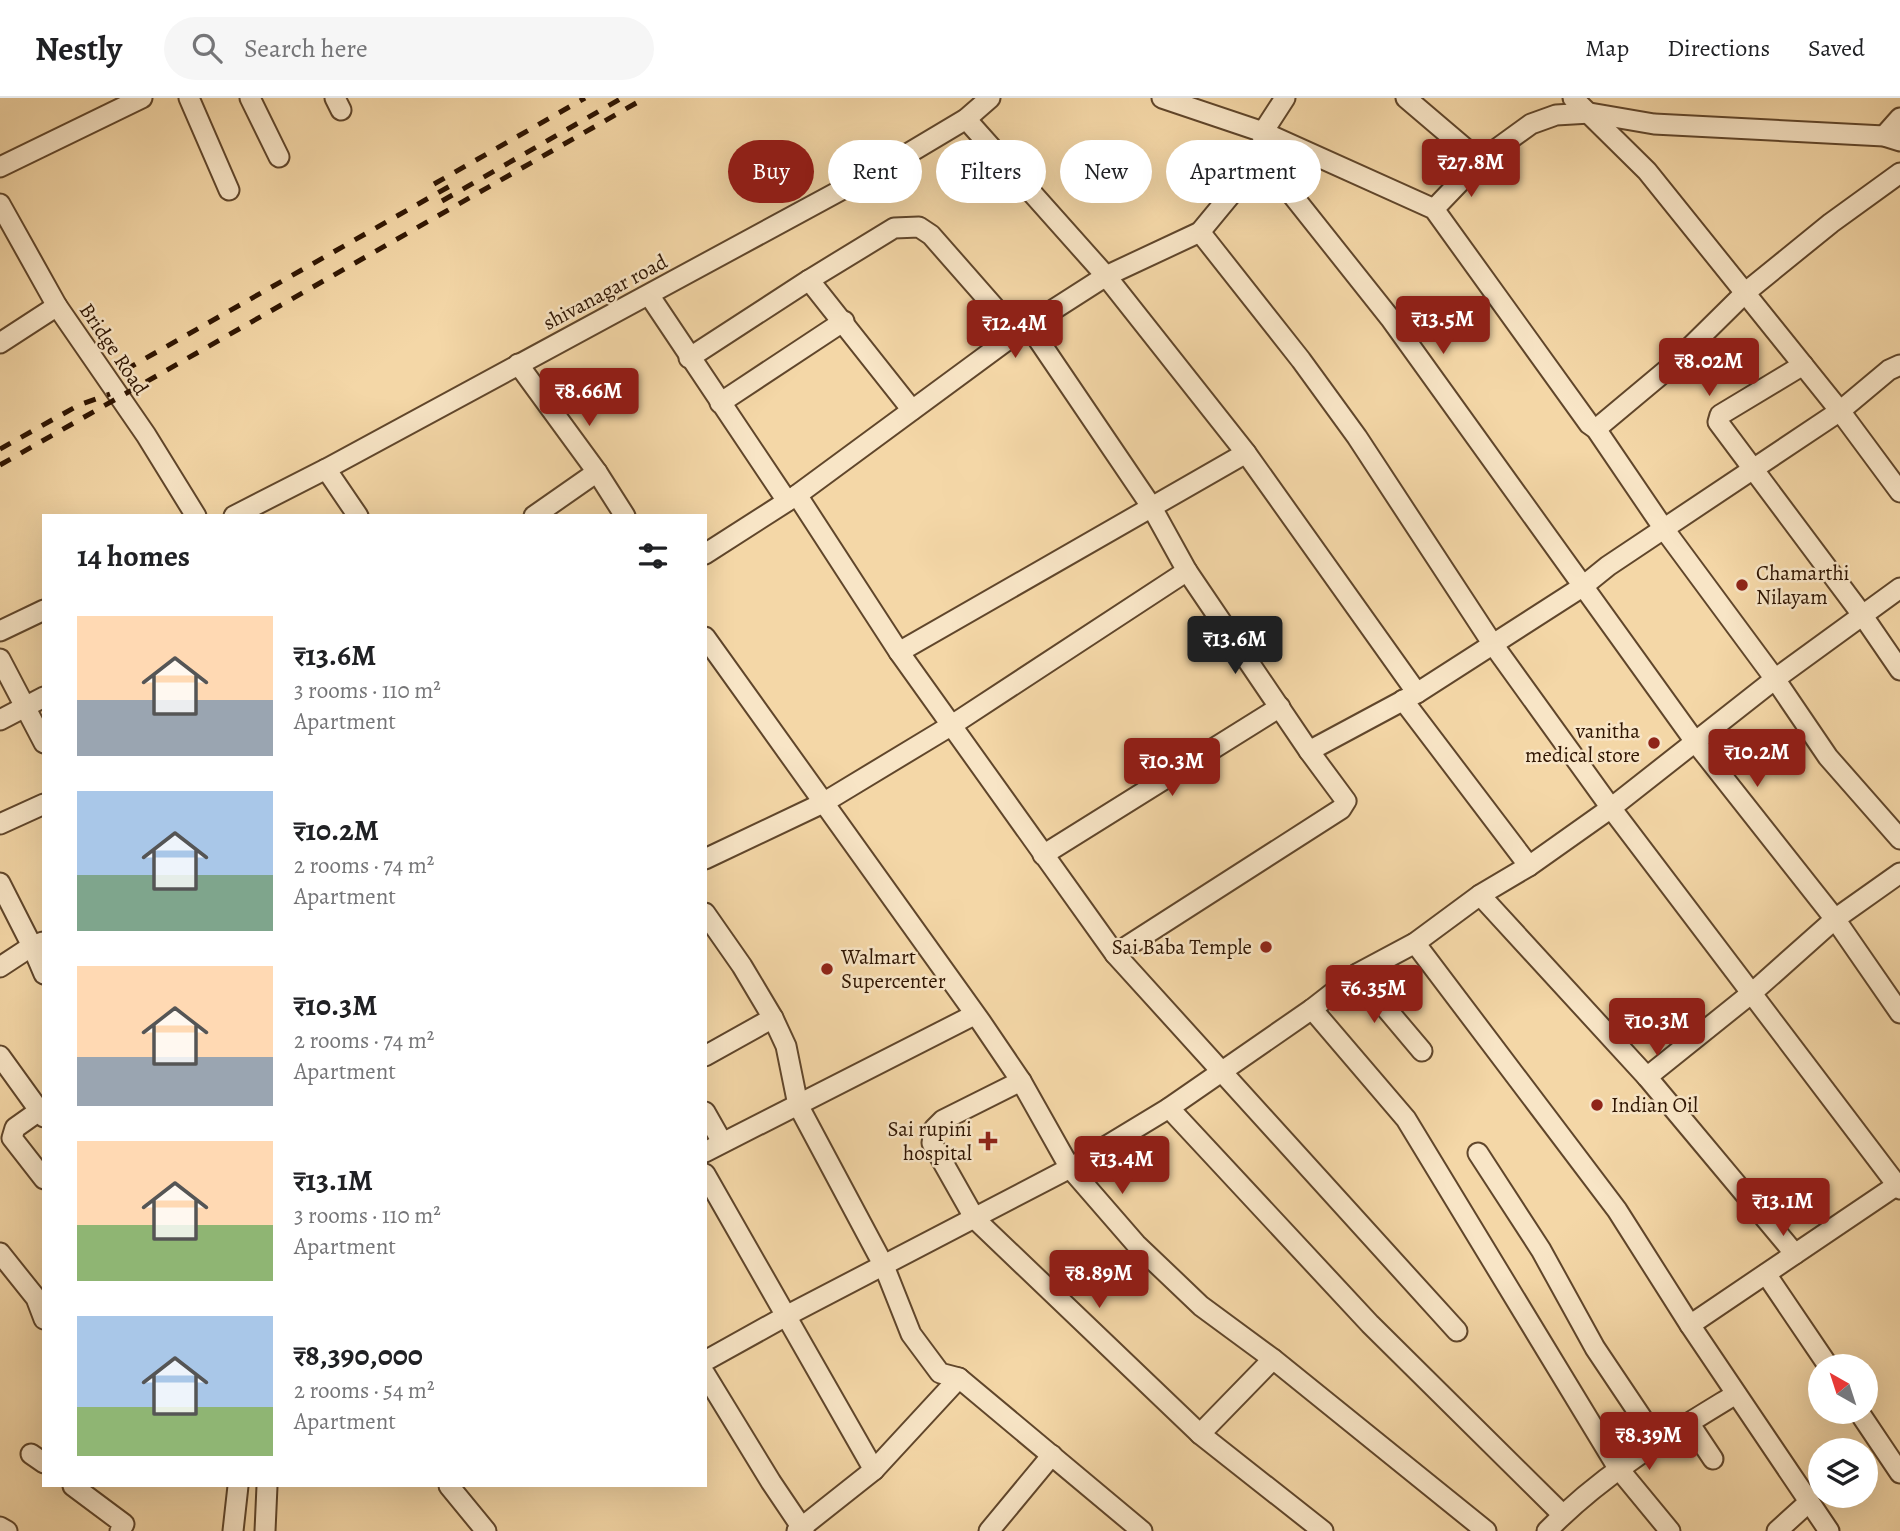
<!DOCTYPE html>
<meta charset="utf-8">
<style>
:root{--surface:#fff;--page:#f6f6f6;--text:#202124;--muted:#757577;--line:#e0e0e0;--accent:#8f2418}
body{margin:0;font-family:Alegreya,serif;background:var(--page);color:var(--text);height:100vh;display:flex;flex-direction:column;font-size:26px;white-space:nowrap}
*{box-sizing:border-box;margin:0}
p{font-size:23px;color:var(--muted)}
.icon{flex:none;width:38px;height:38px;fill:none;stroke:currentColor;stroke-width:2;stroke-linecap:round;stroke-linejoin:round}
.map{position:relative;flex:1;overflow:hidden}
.panel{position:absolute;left:42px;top:416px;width:665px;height:973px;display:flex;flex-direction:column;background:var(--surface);border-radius:0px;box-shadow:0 7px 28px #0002}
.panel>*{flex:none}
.guide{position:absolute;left:728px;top:42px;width:665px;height:63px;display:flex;gap:14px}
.needle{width:46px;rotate:321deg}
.fabs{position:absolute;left:1808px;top:1256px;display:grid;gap:14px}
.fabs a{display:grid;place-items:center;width:70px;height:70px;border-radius:50%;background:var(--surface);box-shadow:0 7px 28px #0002;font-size:35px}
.price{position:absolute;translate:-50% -60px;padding:0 16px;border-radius:7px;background:var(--accent);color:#fff;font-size:23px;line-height:46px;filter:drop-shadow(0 2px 4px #0008)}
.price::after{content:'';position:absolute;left:50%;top:42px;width:21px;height:16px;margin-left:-10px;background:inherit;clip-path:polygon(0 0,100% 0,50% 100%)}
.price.selected{background:#222;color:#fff}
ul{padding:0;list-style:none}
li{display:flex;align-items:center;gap:21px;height:175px;padding:0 35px}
li span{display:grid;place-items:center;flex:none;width:196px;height:140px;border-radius:0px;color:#555}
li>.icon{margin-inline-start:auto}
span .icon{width:84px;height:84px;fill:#fffc;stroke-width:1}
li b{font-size:30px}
h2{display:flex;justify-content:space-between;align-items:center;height:84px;padding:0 35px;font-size:30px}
.tag{padding:0 24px;border-radius:32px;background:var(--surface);box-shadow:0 7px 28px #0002;font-size:24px;line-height:63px}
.tag.selected{background:var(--accent);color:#fff}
header{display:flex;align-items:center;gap:42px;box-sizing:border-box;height:98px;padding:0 35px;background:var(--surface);border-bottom:2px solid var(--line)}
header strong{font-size:33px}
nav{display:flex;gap:38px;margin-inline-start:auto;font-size:24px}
.search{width:490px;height:63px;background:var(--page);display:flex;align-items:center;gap:18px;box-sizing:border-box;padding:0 24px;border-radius:38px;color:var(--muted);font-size:26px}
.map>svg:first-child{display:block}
</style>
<header>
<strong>Nestly</strong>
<div class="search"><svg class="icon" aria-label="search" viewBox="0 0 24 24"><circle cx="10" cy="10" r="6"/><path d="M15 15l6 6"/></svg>Search here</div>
<nav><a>Map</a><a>Directions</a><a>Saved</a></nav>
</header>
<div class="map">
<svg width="1900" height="1433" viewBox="0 0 1900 1433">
<rect width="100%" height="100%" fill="#f4d7a7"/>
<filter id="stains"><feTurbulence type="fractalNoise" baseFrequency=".00286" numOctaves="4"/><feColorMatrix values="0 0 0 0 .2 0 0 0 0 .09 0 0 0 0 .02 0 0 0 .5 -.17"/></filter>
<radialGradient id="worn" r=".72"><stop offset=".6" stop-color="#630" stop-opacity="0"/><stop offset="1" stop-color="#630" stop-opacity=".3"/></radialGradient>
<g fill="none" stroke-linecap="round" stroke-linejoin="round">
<defs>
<g id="minor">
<polyline points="189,0 229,92"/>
<polyline points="250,0 279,59"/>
<polyline points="335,0 341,12"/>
<polyline points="1162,0 1263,34 1434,111 1589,326 1596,331 1664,431 1775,581 1828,659 1900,741"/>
<polyline points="1406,0 1480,63 1531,26 1556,17 1590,15 1654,26 1884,38 1900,43"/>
<polyline points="1573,0 1647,73 1840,313 1900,394"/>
<polyline points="966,21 1106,178 1246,355 1417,595"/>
<polyline points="1884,38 1900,20"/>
<polyline points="1262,59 1390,220 1696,645 1835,821 1900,915"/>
<polyline points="0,69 142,0"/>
<polyline points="0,106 57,208 146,337 196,418"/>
<polyline points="1434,111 1480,63"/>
<polyline points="1200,134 1301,262 1357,339 1492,545 1611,710 1900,1091"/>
<polyline points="809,182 912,312"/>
<polyline points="649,197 787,403"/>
<polyline points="1029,228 1151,408 1187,473 1309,653 1346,703 1341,711 1115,856"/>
<polyline points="0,245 57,208"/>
<polyline points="689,260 809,182 894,130 919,129 931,137 1017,235"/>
<polyline points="518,266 597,374 625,418"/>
<polyline points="1803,267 1720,317 1718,324 1863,518 1900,572"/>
<polyline points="720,305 844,223"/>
<polyline points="1596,331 1669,270 1746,194 1831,125 1900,75"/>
<polyline points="326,371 358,418"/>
<polyline points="797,397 899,554 1115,856 1457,1233"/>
<polyline points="234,418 326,371 904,58 966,21 990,0"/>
<polyline points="534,418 597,374"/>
<polyline points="705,456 797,397 1017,235 1106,178 1200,134 1262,59 1263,34 1285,0"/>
<polyline points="0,533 44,512"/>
<polyline points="705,539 981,924 1021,983 1070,1070 1136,1146 1201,1208 1273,1261 1486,1433"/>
<polyline points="899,554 1246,355"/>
<polyline points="0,561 44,645"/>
<polyline points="1403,602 1529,768"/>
<polyline points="0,622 44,599"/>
<polyline points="1309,653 1417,595 1582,489 1608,468 1840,313 1889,272 1900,267"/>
<polyline points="0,726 44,706"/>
<polyline points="1043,757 1280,609"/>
<polyline points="705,761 823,705 952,627 1187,473"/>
<polyline points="0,785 32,848 0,869"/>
<polyline points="1480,797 1647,979 1795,1156"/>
<polyline points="705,815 742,868 773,920 786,948 798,1007 884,1168 911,1236 940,1275 959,1280 1142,1433"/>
<polyline points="43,844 32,848 44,876"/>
<polyline points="1415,845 1617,1112 1690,1227 1829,1433"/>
<polyline points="1357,876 1422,953"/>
<polyline points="1312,911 1406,1021 1618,1370 1670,1433"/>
<polyline points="0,958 44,1019"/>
<polyline points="705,958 773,920"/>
<polyline points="1647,979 1753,894 1835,821 1900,775"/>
<polyline points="1021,983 943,1022 934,1031 932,1045 975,1121 1200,1336 1323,1433"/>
<polyline points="1169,1010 1370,1226 1563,1417"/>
<polyline points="39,1013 15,1030 12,1040 44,1081"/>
<polyline points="705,1014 722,1044"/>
<polyline points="705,1054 974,917"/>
<polyline points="1478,1055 1541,1152 1595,1250 1658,1344"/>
<polyline points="705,1076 874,1372"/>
<polyline points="0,1155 36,1200 44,1221"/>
<polyline points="1766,1176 1829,1269"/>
<polyline points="1690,1227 1900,1085"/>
<polyline points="705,1263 786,1218 1070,1070 1169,1010 1312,911 1357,876 1415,845 1480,797 1529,768 1611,710 1775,581 1900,490"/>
<polyline points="705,1276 771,1384 804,1433"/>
<polyline points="1859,1314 1900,1375"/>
<polyline points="1689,1325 1713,1361"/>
<polyline points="1200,1336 1273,1261"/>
<polyline points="31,1356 44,1365"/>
<polyline points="73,1388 124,1426 120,1433"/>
<polyline points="449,1388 486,1433"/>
<polyline points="0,1429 7,1433"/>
<polyline points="233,1433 238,1388"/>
<polyline points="265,1433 267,1388"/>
<polyline points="797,1433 874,1372 959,1280"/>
<polyline points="989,1433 1052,1357"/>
<path d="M1547,1433c55,-57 122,-96 189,-137"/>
<polyline points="1777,1433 1809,1404"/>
</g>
</defs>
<use href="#minor" stroke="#60462b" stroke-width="23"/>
<use href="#minor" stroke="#f8e5c6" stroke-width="19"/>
<g stroke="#2f1502" stroke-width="5" stroke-dasharray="12 12" stroke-linecap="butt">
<polyline points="434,86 585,0"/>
<polyline points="442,103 622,0"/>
<polyline points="125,272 450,88"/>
<polyline points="0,351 79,307 110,296"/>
<polyline points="0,367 645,0"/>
</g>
</g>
<g fill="#8f2418" stroke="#f8e5c6" stroke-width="2.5">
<circle cx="1742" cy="487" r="7"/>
<circle cx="1654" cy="645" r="7"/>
<circle cx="1266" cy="849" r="7"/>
<circle cx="827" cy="871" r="7"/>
<circle cx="1597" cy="1007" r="7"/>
<path d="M984.5 1032.5h7v7h7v7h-7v7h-7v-7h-7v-7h7z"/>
</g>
<g text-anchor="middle" stroke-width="5" stroke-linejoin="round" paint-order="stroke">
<g font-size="21" fill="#2f1502" stroke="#f8e5c6">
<text transform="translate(605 194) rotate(-28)" y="7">shivanagar road</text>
<text transform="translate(114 251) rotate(56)" y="7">Bridge Road</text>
</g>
<g font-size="21" fill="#2f1502" stroke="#f8e5c6" text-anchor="start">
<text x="1756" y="482">Chamarthi<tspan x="1756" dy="24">Nilayam</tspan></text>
<text x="1640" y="640" text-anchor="end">vanitha<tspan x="1640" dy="24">medical store</tspan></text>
<text x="1252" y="856" text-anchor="end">Sai Baba Temple</text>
<text x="841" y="866">Walmart<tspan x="841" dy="24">Supercenter</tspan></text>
<text x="1611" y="1014">Indian Oil</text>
<text x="972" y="1038" text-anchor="end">Sai rupini<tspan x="972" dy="24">hospital</tspan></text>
</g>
</g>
<rect width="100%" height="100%" filter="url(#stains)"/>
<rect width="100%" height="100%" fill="url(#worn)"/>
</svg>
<div class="fabs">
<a><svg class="needle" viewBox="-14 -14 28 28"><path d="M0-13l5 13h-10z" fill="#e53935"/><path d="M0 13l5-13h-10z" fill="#757577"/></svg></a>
<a><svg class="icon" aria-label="layers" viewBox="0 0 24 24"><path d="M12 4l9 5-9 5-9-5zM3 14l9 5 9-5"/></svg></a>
</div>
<b class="price" style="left:1471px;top:101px">₹27.8M</b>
<b class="price" style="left:1443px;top:258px">₹13.5M</b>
<b class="price" style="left:1015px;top:262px">₹12.4M</b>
<b class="price" style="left:1709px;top:300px">₹8.02M</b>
<b class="price" style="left:589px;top:330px">₹8.66M</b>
<b class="price selected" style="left:1235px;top:578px">₹13.6M</b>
<b class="price" style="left:1757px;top:691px">₹10.2M</b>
<b class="price" style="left:1172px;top:700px">₹10.3M</b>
<b class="price" style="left:1374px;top:927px">₹6.35M</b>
<b class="price" style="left:1657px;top:960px">₹10.3M</b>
<b class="price" style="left:1122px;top:1098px">₹13.4M</b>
<b class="price" style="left:1783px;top:1140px">₹13.1M</b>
<b class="price" style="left:1099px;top:1212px">₹8.89M</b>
<b class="price" style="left:1649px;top:1374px">₹8.39M</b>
<div class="guide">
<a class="tag selected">Buy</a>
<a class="tag">Rent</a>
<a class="tag">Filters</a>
<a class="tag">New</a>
<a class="tag">Apartment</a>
</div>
<section class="panel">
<h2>14 homes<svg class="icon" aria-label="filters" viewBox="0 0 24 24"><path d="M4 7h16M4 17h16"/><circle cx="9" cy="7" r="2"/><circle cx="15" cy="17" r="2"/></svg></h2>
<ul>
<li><span style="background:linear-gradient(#ffd9b3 60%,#9aa5b1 0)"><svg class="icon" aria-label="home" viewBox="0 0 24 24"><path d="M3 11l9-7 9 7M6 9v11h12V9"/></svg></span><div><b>₹13.6M</b><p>3 rooms · 110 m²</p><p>Apartment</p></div></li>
<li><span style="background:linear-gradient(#a9c7e8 60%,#7fa58c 0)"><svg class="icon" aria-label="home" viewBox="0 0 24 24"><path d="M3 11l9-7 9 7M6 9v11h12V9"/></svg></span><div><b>₹10.2M</b><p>2 rooms · 74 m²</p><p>Apartment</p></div></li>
<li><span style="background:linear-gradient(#ffd9b3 65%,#9aa5b1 0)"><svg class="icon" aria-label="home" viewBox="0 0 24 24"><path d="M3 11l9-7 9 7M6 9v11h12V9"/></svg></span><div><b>₹10.3M</b><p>2 rooms · 74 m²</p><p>Apartment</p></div></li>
<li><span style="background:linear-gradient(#ffd9b3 60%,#8fb573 0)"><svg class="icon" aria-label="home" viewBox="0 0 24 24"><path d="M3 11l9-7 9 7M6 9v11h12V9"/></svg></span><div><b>₹13.1M</b><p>3 rooms · 110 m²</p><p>Apartment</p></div></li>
<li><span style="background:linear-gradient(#a9c7e8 65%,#8fb573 0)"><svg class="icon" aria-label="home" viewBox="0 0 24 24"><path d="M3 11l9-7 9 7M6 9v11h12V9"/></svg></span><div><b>₹8,390,000</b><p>2 rooms · 54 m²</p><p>Apartment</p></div></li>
</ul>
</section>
</div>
